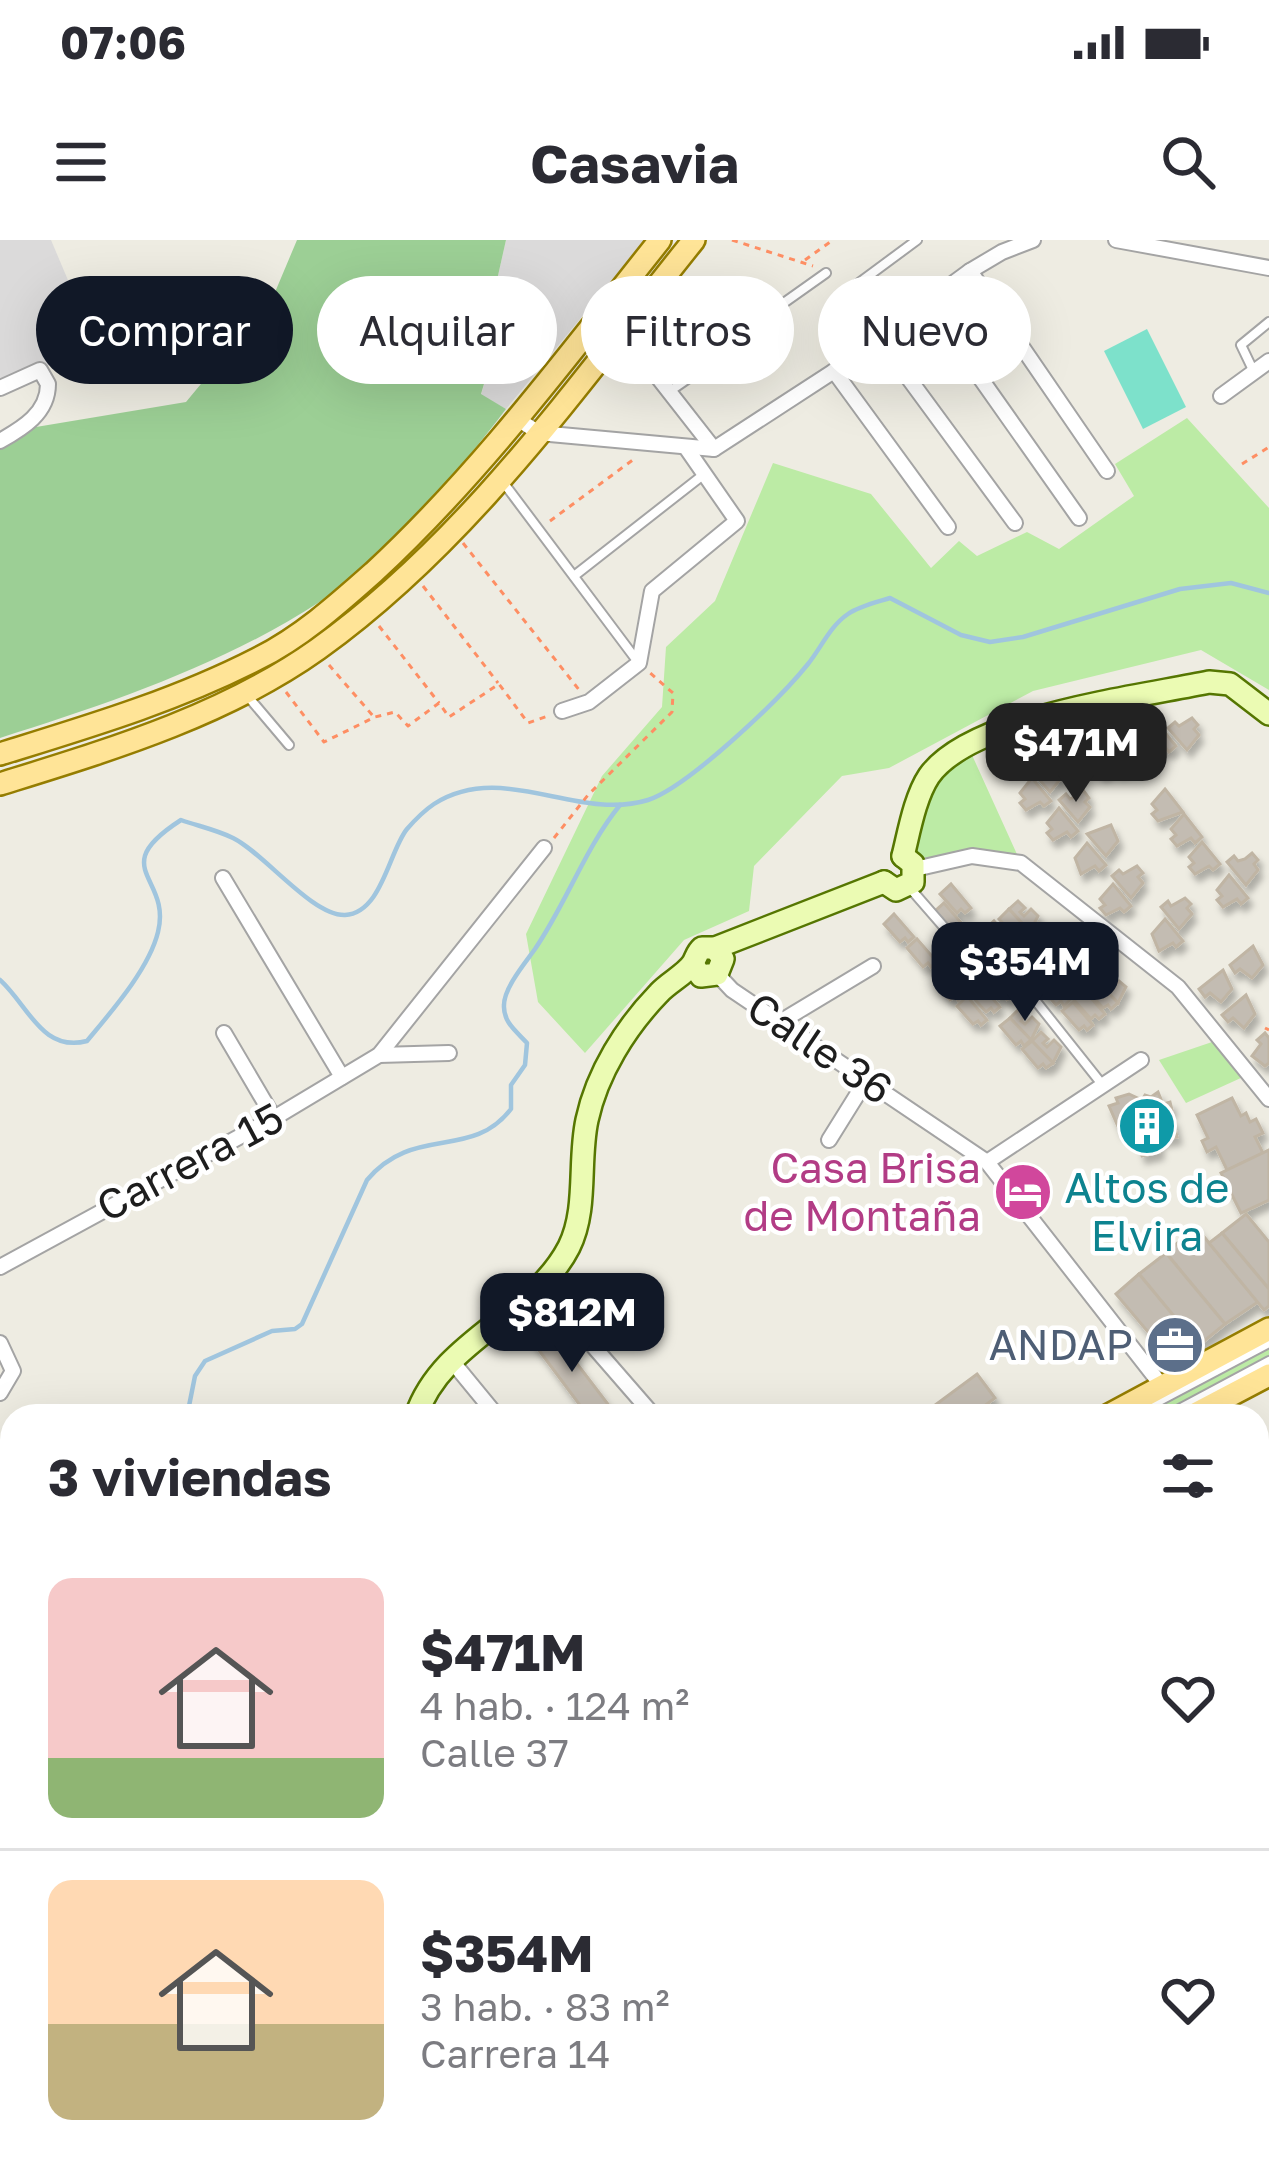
<!DOCTYPE html>
<html lang="es">
<meta charset="utf-8">
<style>
:root{--surface:#fff;--page:#f7f7f7;--text:#2b2b33;--muted:#7c7c81;--line:#e1e1e2;--accent:#111827}
body{margin:0;font-family:"Golos Text",sans-serif;background:var(--page);color:var(--text);height:100vh;display:flex;flex-direction:column;font-size:45px;white-space:nowrap}
*{box-sizing:border-box;margin:0}
p{font-size:39px;color:var(--muted)}
.icon{flex:none;width:66px;height:66px;fill:none;stroke:currentColor;stroke-width:2;stroke-linecap:round;stroke-linejoin:round}
.map{position:relative;flex:1;overflow:hidden}
.side{position:absolute;left:0px;top:1164px;width:1269px;height:771px;display:flex;flex-direction:column;background:var(--surface);border-radius:36px 36px 0 0;box-shadow:0 12px 48px #0002}
.side>*{flex:none}
.guide{position:absolute;left:36px;top:36px;width:1197px;height:108px;display:flex;gap:24px}
.price{position:absolute;translate:-50% -102px;padding:0 27px;border-radius:24px;background:var(--accent);color:#fff;font-size:39px;line-height:78px;filter:drop-shadow(0 3px 6px #0008)}
.price::after{content:'';position:absolute;left:50%;top:72px;width:36px;height:27px;margin-left:-18px;background:inherit;clip-path:polygon(0 0,100% 0,50% 100%)}
.price.current{background:#222;color:#fff}
ul{padding:0;list-style:none}
li{display:flex;align-items:center;gap:36px;height:300px;padding:0 48px}
li+li{border-top:3px solid var(--line)}
li span{display:grid;place-items:center;flex:none;width:336px;height:240px;border-radius:24px;color:#555}
li>.icon{margin-inline-start:auto}
span .icon{width:144px;height:144px;fill:#fffc;stroke-width:1}
li b{font-size:51px}
h2{display:flex;justify-content:space-between;align-items:center;height:144px;padding:0 48px;font-size:51px}
.pill{padding:0 42px;border-radius:54px;background:var(--surface);box-shadow:0 12px 48px #0002;font-size:42px;line-height:108px}
.pill.current{background:var(--accent);color:#fff}
.status{display:flex;justify-content:space-between;align-items:center;height:84px;padding:0 60px;background:var(--surface);direction:ltr}
.status svg{height:33px;fill:currentColor}
header{display:flex;justify-content:space-between;align-items:center;height:156px;padding:0 48px;background:var(--surface);font-size:54px;font-weight:700}
.map>svg:first-child{display:block}
</style>
<div class="status"><b>07:06</b><svg viewBox="0 0 49 12"><path d="M0 12V9h3v3zM5 12V6h3v6zM10 12V3h3v9zM15 12V0h3v12zM26 1h20v11H26zM47 4h2v5h-2z"/></svg></div>
<header><svg class="icon" aria-label="menu" viewBox="0 0 24 24"><path d="M4 6h16M4 12h16M4 18h16"/></svg>Casavia<svg class="icon" aria-label="search" viewBox="0 0 24 24"><circle cx="10" cy="10" r="6"/><path d="M15 15l6 6"/></svg></header>
<div class="map">
<svg width="1269" height="1933" viewBox="0 0 1269 1933">
<defs>
<filter id="shadow"><feDropShadow dx="4" dy="7" stdDeviation="3" flood-color="#0004"/></filter>
</defs>
<rect width="100%" height="100%" fill="#eeece2"/>
<g fill="#dbdada">
<polygon points="0,0 51,0 95,104 0,148"/>
<polygon points="506,0 645,0 506,169 481,155 489,127 488,80"/>
</g>
<g fill="#bceba5">
<polygon points="1187,178 1269,268 1269,450 1201,410 1033,451 889,528 842,536 754,626 749,671 684,700 585,813 538,762 526,694 602,536 662,467 666,407 715,361 773,223 871,254 931,328 959,301 977,316 1027,292 1059,309 1134,256 1115,224"/>
<path d="M967,504l54,119 -21,-6 -85,12c-6,-68 1,-82 52,-125z"/>
<polygon points="1215,801 1243,837 1186,863 1159,820"/>
<polygon points="1269,1103 1269,1121 1166,1176 1131,1176"/>
</g>
<path fill="#9ccf95" d="M297,0h209l-18,80 1,47 -8,27 25,15c-47,62 -121,149 -185,192 -96,63 -213,103 -321,137v-305l186,-31 87,-105z"/>
<polygon fill="#7de1cb" points="1147,89 1186,167 1143,189 1104,111"/>
<g fill="none" stroke-linecap="round" stroke-linejoin="round">
<g stroke="#a0c5de" stroke-width="4.5">
<path d="M0,740c28,25 42,73 87,61 24,-29 62,-72 71,-109 14,-56 -53,-63 23,-112 17,6 36,10 52,18 31,15 79,78 112,77 37,-2 44,-64 62,-86 7,-8 18,-19 27,-25 69,-44 142,18 214,-4 40,-13 132,-101 160,-136 13,-16 22,-38 40,-50 11,-8 29,-12 42,-16l71,37 29,7 33,-5 157,-48 51,-6 38,10"/>
<path d="M187,1176l8,-40 10,-15 67,-30 23,-2 7,-5 65,-144c47,-56 104,-19 144,-71v-24l14,-20 2,-22c-11,-12 -24,-21 -23,-38 0,-17 21,-42 31,-56 32,-47 50,-101 85,-144"/>
<polyline points="0,1546 12,1532"/>
</g>
</g>
<g fill="#c3bcb2" stroke="#c0b5a4" stroke-width="3" filter="url(#shadow)">
<polygon points="1192,478 1198,485 1194,489 1199,495 1187,510 1168,488 1175,482 1179,486"/>
<polygon points="1158,484 1176,506 1169,512 1165,507 1151,515 1145,508 1150,505 1145,498"/>
<polygon points="1133,485 1139,492 1134,495 1139,501 1127,516 1108,494 1115,488 1119,493 1126,490"/>
<polygon points="1109,502 1127,525 1120,531 1116,526 1102,534 1096,527 1101,523 1096,517"/>
<polygon points="1056,520 1062,527 1058,531 1062,537 1050,552 1031,530 1039,524 1042,528 1049,526"/>
<polygon points="1032,538 1051,561 1044,566 1040,562 1026,570 1020,563 1025,559 1020,553"/>
<polygon points="1165,549 1183,572 1158,581 1152,574 1157,570 1152,564"/>
<polygon points="1083,550 1089,558 1085,562 1090,567 1078,582 1059,560 1066,554 1070,559 1077,556"/>
<polygon points="1059,568 1078,591 1071,597 1067,592 1053,600 1047,593 1052,589 1047,583"/>
<polygon points="1184,574 1202,597 1195,603 1191,598 1177,606 1171,599 1176,595 1171,589"/>
<polygon points="1111,585 1118,601 1106,616 1087,594"/>
<polygon points="1202,602 1220,624 1213,630 1209,626 1195,634 1189,627 1194,623 1189,617"/>
<polygon points="1087,603 1106,625 1099,631 1095,626 1081,634 1075,618"/>
<polygon points="1252,613 1258,620 1254,624 1258,630 1246,645 1227,622 1234,616 1238,621 1245,619"/>
<polygon points="1137,626 1143,633 1138,637 1143,643 1131,658 1112,636 1119,630 1123,634"/>
<polygon points="1229,635 1248,658 1241,664 1237,659 1223,667 1217,660 1222,656 1217,650"/>
<polygon points="951,644 971,668 965,673 961,669 957,673 940,654"/>
<polygon points="1113,644 1131,666 1124,672 1120,668 1106,675 1100,668 1105,665 1100,659"/>
<polygon points="1185,658 1191,664 1187,668 1192,674 1179,689 1161,667 1168,661 1171,666"/>
<polygon points="1018,661 1025,668 1020,672 1024,676 1031,669 1038,676 1030,692 1009,669"/>
<polygon points="944,663 964,686 958,691 955,687 950,691 934,672"/>
<polygon points="1009,669 1030,692 1024,697 1020,693 1016,697 999,679"/>
<polygon points="894,674 914,697 908,702 905,698 900,702 884,684"/>
<polygon points="1165,679 1183,701 1176,707 1173,703 1159,711 1152,694"/>
<polygon points="994,681 1014,704 1008,709 1005,705 1000,709 984,690"/>
<polygon points="1039,683 1046,690 1042,694 1045,698 1053,691 1059,698 1051,714 1030,691"/>
<polygon points="1030,691 1051,714 1045,719 1041,715 1037,719 1020,701"/>
<polygon points="981,693 1002,716 995,721 992,717 987,721 971,703"/>
<polygon points="917,699 937,722 931,727 928,723 923,727 907,708"/>
<polygon points="1017,705 1037,728 1031,733 1028,729 1023,733 1007,714"/>
<polygon points="1253,706 1263,725 1252,738 1240,729 1235,733 1230,725"/>
<polygon points="970,707 990,729 984,735 981,731 976,735 960,716"/>
<polygon points="1083,708 1089,715 1085,719 1089,723 1096,716 1103,723 1095,738 1074,717"/>
<polygon points="1074,717 1095,738 1088,744 1085,740 1081,744 1064,725"/>
<polygon points="1004,718 1025,741 1019,746 1015,742 1010,746 994,727"/>
<polygon points="957,719 977,742 971,748 968,743 963,747 947,729"/>
<polygon points="1062,726 1082,749 1076,755 1072,750 1068,754 1051,735"/>
<polygon points="1223,730 1232,749 1221,762 1210,753 1205,757 1199,749"/>
<polygon points="993,731 1013,754 1007,759 1004,755 999,759 983,740"/>
<polygon points="944,732 964,755 958,760 955,756 950,760 934,741"/>
<polygon points="1106,733 1113,740 1108,744 1112,748 1119,741 1126,747 1118,763 1097,741"/>
<polygon points="1050,737 1070,760 1064,766 1061,761 1056,765 1040,746"/>
<polygon points="1097,741 1118,763 1111,769 1108,765 1103,768 1087,750"/>
<polygon points="980,744 1000,767 994,772 991,768 986,772 969,753"/>
<polygon points="1085,751 1105,774 1099,779 1095,775 1091,779 1074,760"/>
<polygon points="1246,755 1255,774 1244,788 1233,778 1228,782 1222,775"/>
<polygon points="967,756 987,780 981,785 978,781 973,784 957,766"/>
<polygon points="1073,762 1093,785 1087,790 1084,786 1079,790 1062,771"/>
<polygon points="1019,769 1025,776 1021,781 1025,784 1032,777 1039,784 1031,800 1010,778"/>
<polygon points="1010,778 1031,800 1024,806 1021,801 1016,805 1000,786"/>
<polygon points="1041,792 1048,799 1043,803 1047,807 1054,800 1061,807 1053,823 1032,801"/>
<polygon points="1265,793 1269,798 1269,823 1265,826 1252,816 1261,804 1257,800"/>
<polygon points="1032,801 1053,823 1046,828 1043,824 1038,828 1022,809"/>
<polygon points="1158,852 1163,864 1170,862 1172,870 1166,872 1168,880 1173,879 1177,897 1159,900 1159,912 1142,916 1136,893 1132,894 1131,889 1120,891 1109,866 1118,863 1116,858 1129,854 1142,860 1145,855 1151,857"/>
<polygon points="1232,858 1241,876 1246,873 1250,882 1256,879 1263,893 1255,897 1263,913 1227,930 1216,907 1207,912 1202,901 1208,898 1197,875"/>
<polygon points="1269,910 1269,960 1241,973 1221,933"/>
<polygon points="1246,974 1269,1002 1269,1049 1222,993"/>
<polygon points="1196,987 1258,1062 1225,1084 1166,1013"/>
<polygon points="1222,993 1269,1049 1269,1066 1264,1070 1209,1003"/>
<polygon points="1166,1013 1225,1084 1198,1106 1139,1034"/>
<polygon points="1139,1034 1193,1099 1170,1118 1116,1054"/>
<polygon points="549,1087 617,1176 588,1176 532,1101"/>
<polygon points="977,1134 995,1158 971,1176 931,1176 927,1171"/>
<polygon points="1267,1448 1269,1472 1266,1476 1257,1469 1257,1460"/>
<polygon points="1257,1704 1269,1720 1267,1741 1257,1728"/>
<polygon points="1257,1770 1269,1786 1269,1796 1261,1802 1257,1796"/>
<polygon points="12,1863 12,1907 0,1909 0,1865"/>
<polygon points="1263,1915 1269,1925 1258,1933 1240,1933"/>
<polygon points="408,1923 415,1933 390,1933 388,1929 390,1923"/>
<polygon points="591,1923 615,1923 622,1933 598,1933"/>
<polygon points="682,1923 687,1928 689,1923 698,1923 704,1930 716,1925 705,1933 671,1933"/>
<polygon points="1160,1923 1174,1923 1181,1933 1146,1933"/>
</g>
<g fill="none" stroke-linecap="round" stroke-linejoin="round">
<defs>
<g id="lane">
<polyline points="844,54 917,0"/>
<polyline points="1253,130 1241,105 1269,82"/>
<polyline points="670,151 754,93 754,84 826,33"/>
<polyline points="503,242 638,422"/>
<polyline points="574,336 703,235"/>
<polyline points="245,453 289,505"/>
<polyline points="909,647 963,709"/>
<polyline points="1027,750 1101,843"/>
<polyline points="1131,1176 1269,1103"/>
<polyline points="1166,1176 1269,1121"/>
<polyline points="1257,1238 1269,1253"/>
<polyline points="0,1807 12,1805"/>
</g>
<g id="street">
<polyline points="1116,0 1269,28"/>
<polyline points="970,31 1107,231"/>
<polyline points="926,61 1079,278"/>
<polyline points="879,98 1015,283"/>
<polyline points="653,131 714,209"/>
<polyline points="834,131 948,287"/>
<path d="M0,148l40,-18 8,14c0,29 -25,44 -48,57"/>
<polyline points="1221,156 1269,121"/>
<polyline points="516,178 539,193 714,209 834,131 970,31 1002,12 1033,0"/>
<polyline points="562,471 589,462 639,423 652,351 737,281 687,209"/>
<polyline points="915,629 972,616 1021,623 1178,747 1269,859"/>
<polyline points="223,638 342,837"/>
<polyline points="717,734 732,750 987,922 1162,1146"/>
<polyline points="780,782 873,726"/>
<polyline points="224,793 274,878"/>
<polyline points="379,815 449,813"/>
<polyline points="829,900 867,839"/>
<polyline points="987,922 1141,820"/>
<polyline points="0,1027 274,878 379,815 544,608"/>
<polyline points="540,1045 654,1176"/>
<polyline points="0,1103 13,1131 0,1153"/>
<polyline points="451,1120 497,1176"/>
<polyline points="0,1422 12,1451"/>
<polyline points="1257,1546 1269,1537"/>
<polyline points="1257,1684 1269,1675"/>
<polyline points="1257,1828 1269,1820"/>
<polyline points="77,1923 85,1933"/>
<polyline points="220,1923 228,1933"/>
<polyline points="360,1923 368,1933"/>
<polyline points="642,1923 649,1933"/>
<polyline points="1208,1923 1215,1933"/>
<polyline points="340,1933 354,1923"/>
<polyline points="553,1933 568,1923"/>
<polyline points="729,1933 742,1923"/>
<polyline points="918,1933 931,1923"/>
<polyline points="1119,1933 1131,1923"/>
</g>
<g id="secondary">
<path d="M903,616c6,-24 12,-59 26,-80 41,-59 209,-79 280,-94l21,2 39,30"/>
<polyline points="884,642 896,650 913,642 913,624 903,616"/>
<polyline points="693,725 701,736 717,734 723,719 715,708"/>
<path d="M416,1176c26,-77 117,-99 153,-169 19,-38 9,-86 18,-127 10,-47 39,-93 72,-127 9,-10 27,-19 34,-30 3,-5 4,-11 9,-15h13l169,-66"/>
<polyline points="1257,1444 1269,1429"/>
<polyline points="0,1597 12,1595"/>
<polyline points="1257,1613 1269,1630"/>
<polyline points="0,1918 12,1914"/>
</g>
<g id="primary">
<path d="M0,514c87,-27 175,-53 257,-95 43,-21 81,-55 117,-87 107,-99 195,-218 286,-332"/>
<path d="M0,544c109,-34 224,-68 318,-135 152,-109 260,-265 376,-409"/>
<polyline points="1107,1176 1269,1089"/>
<polyline points="1191,1176 1269,1135"/>
<polyline points="0,1795 12,1792"/>
<polyline points="0,1834 12,1832"/>
</g>
</defs>
<use href="#lane" stroke="#a4a4a4" stroke-width="12"/>
<use href="#street" stroke="#a4a4a4" stroke-width="18"/>
<use href="#secondary" stroke="#557601" stroke-width="26"/>
<use href="#primary" stroke="#957d00" stroke-width="26"/>
<g stroke="#fe8e63" stroke-width="3" stroke-dasharray="6 6" stroke-linecap="butt">
<polyline points="732,0 813,26"/>
<polyline points="805,20 833,0"/>
<polyline points="850,61 870,87"/>
<polyline points="1242,224 1269,207"/>
<polyline points="550,281 634,219"/>
<polyline points="463,303 580,451"/>
<polyline points="423,346 498,443"/>
<polyline points="379,386 439,463"/>
<polyline points="329,425 374,477"/>
<polyline points="286,452 324,502 375,477 395,472 408,486 439,463 449,477 499,444 528,483 548,476"/>
<polyline points="554,598 588,555 672,472 673,453 649,432"/>
<polyline points="1265,788 1269,790"/>
<polyline points="1257,1337 1269,1321"/>
</g>
<use href="#lane" stroke="#fff" stroke-width="8"/>
<use href="#street" stroke="#fff" stroke-width="14"/>
<use href="#secondary" stroke="#ebfbb3" stroke-width="21"/>
<use href="#primary" stroke="#ffe497" stroke-width="21"/>
</g>
<defs>
<symbol id="building-disc" viewBox="-11 -11 22 22"><circle r="9.5" fill="#0f9aa8" stroke="#fff"/><path d="M-4-6H4V6H1V3H-1V6H-4ZM-2.5-4.3h1.7v1.8h-1.7ZM.8-4.3h1.7v1.8H.8ZM-2.5-1h1.7V.8h-1.7ZM.8-1h1.7V.8H.8Z" fill="#fff"/></symbol>
<symbol id="hotel-disc" viewBox="-11 -11 22 22"><circle r="9.5" fill="#d1479c" stroke="#fff"/><path d="M-6-4.5h1.5V1H6V5H4.5V3h-9V5H-6ZM-4 0a1.8 1.8 0 1 1 3.6 0ZM.5 0V-2.5h3Q6-2.5 6 0Z" fill="#fff"/></symbol>
<symbol id="office-disc" viewBox="-11 -11 22 22"><circle r="9.5" fill="#5c6f8a" stroke="#fff"/><path d="M-6-3h4V-5.5h4V-3h4V5H-6ZM-1-4.5V-3h2v-1.5ZM-6 0V1H6V0Z" fill="#fff"/></symbol>
</defs>
<g fill-rule="evenodd">
<use href="#building-disc" x="1114" y="853" width="66" height="66"/>
<use href="#hotel-disc" x="990" y="919" width="66" height="66"/>
<use href="#office-disc" x="1142" y="1072" width="66" height="66"/>
</g>
<g text-anchor="middle" stroke-width="9" stroke-linejoin="round" paint-order="stroke">
<g font-size="42" fill="#1d1d1d" stroke="#fff">
<text transform="translate(820 808) rotate(34)" y="15">Calle 36</text>
<text transform="translate(190 922) rotate(-28)" y="15">Carrera 15</text>
</g>
<g font-size="42" fill="#b23c85" stroke="#fff" text-anchor="end">
<text x="981" y="943">Casa Brisa<tspan x="981" dy="48">de Montaña</tspan></text>
</g>
<g font-size="42" fill="#0d838f" stroke="#fff">
<text x="1147" y="963">Altos de<tspan x="1147" dy="48">Elvira</tspan></text>
</g>
<g font-size="42" fill="#4e5e75" stroke="#fff" text-anchor="end">
<text x="1133" y="1120">ANDAP</text>
</g>
</g>
</svg>
<b class="price current" style="left:1076px;top:565px">$471M</b>
<b class="price" style="left:1025px;top:784px">$354M</b>
<b class="price" style="left:572px;top:1135px">$812M</b>
<div class="guide">
<a class="pill current">Comprar</a>
<a class="pill">Alquilar</a>
<a class="pill">Filtros</a>
<a class="pill">Nuevo</a>
</div>
<section class="side">
<h2>3 viviendas<svg class="icon" aria-label="filters" viewBox="0 0 24 24"><path d="M4 7h16M4 17h16"/><circle cx="9" cy="7" r="2"/><circle cx="15" cy="17" r="2"/></svg></h2>
<ul>
<li><span style="background:linear-gradient(#f6c9c9 75%,#8fb573 0)"><svg class="icon" aria-label="home" viewBox="0 0 24 24"><path d="M3 11l9-7 9 7M6 9v11h12V9"/></svg></span><div><b>$471M</b><p>4 hab. · 124 m²</p><p>Calle 37</p></div><svg class="icon" aria-label="heart" viewBox="0 0 24 24"><path d="M12 20l-8-8c-3-5 5-10 8-4 3-6 11-1 8 4z"/></svg></li>
<li><span style="background:linear-gradient(#ffd9b3 60%,#c2b280 0)"><svg class="icon" aria-label="home" viewBox="0 0 24 24"><path d="M3 11l9-7 9 7M6 9v11h12V9"/></svg></span><div><b>$354M</b><p>3 hab. · 83 m²</p><p>Carrera 14</p></div><svg class="icon" aria-label="heart" viewBox="0 0 24 24"><path d="M12 20l-8-8c-3-5 5-10 8-4 3-6 11-1 8 4z"/></svg></li>
</ul>
</section>
</div>
